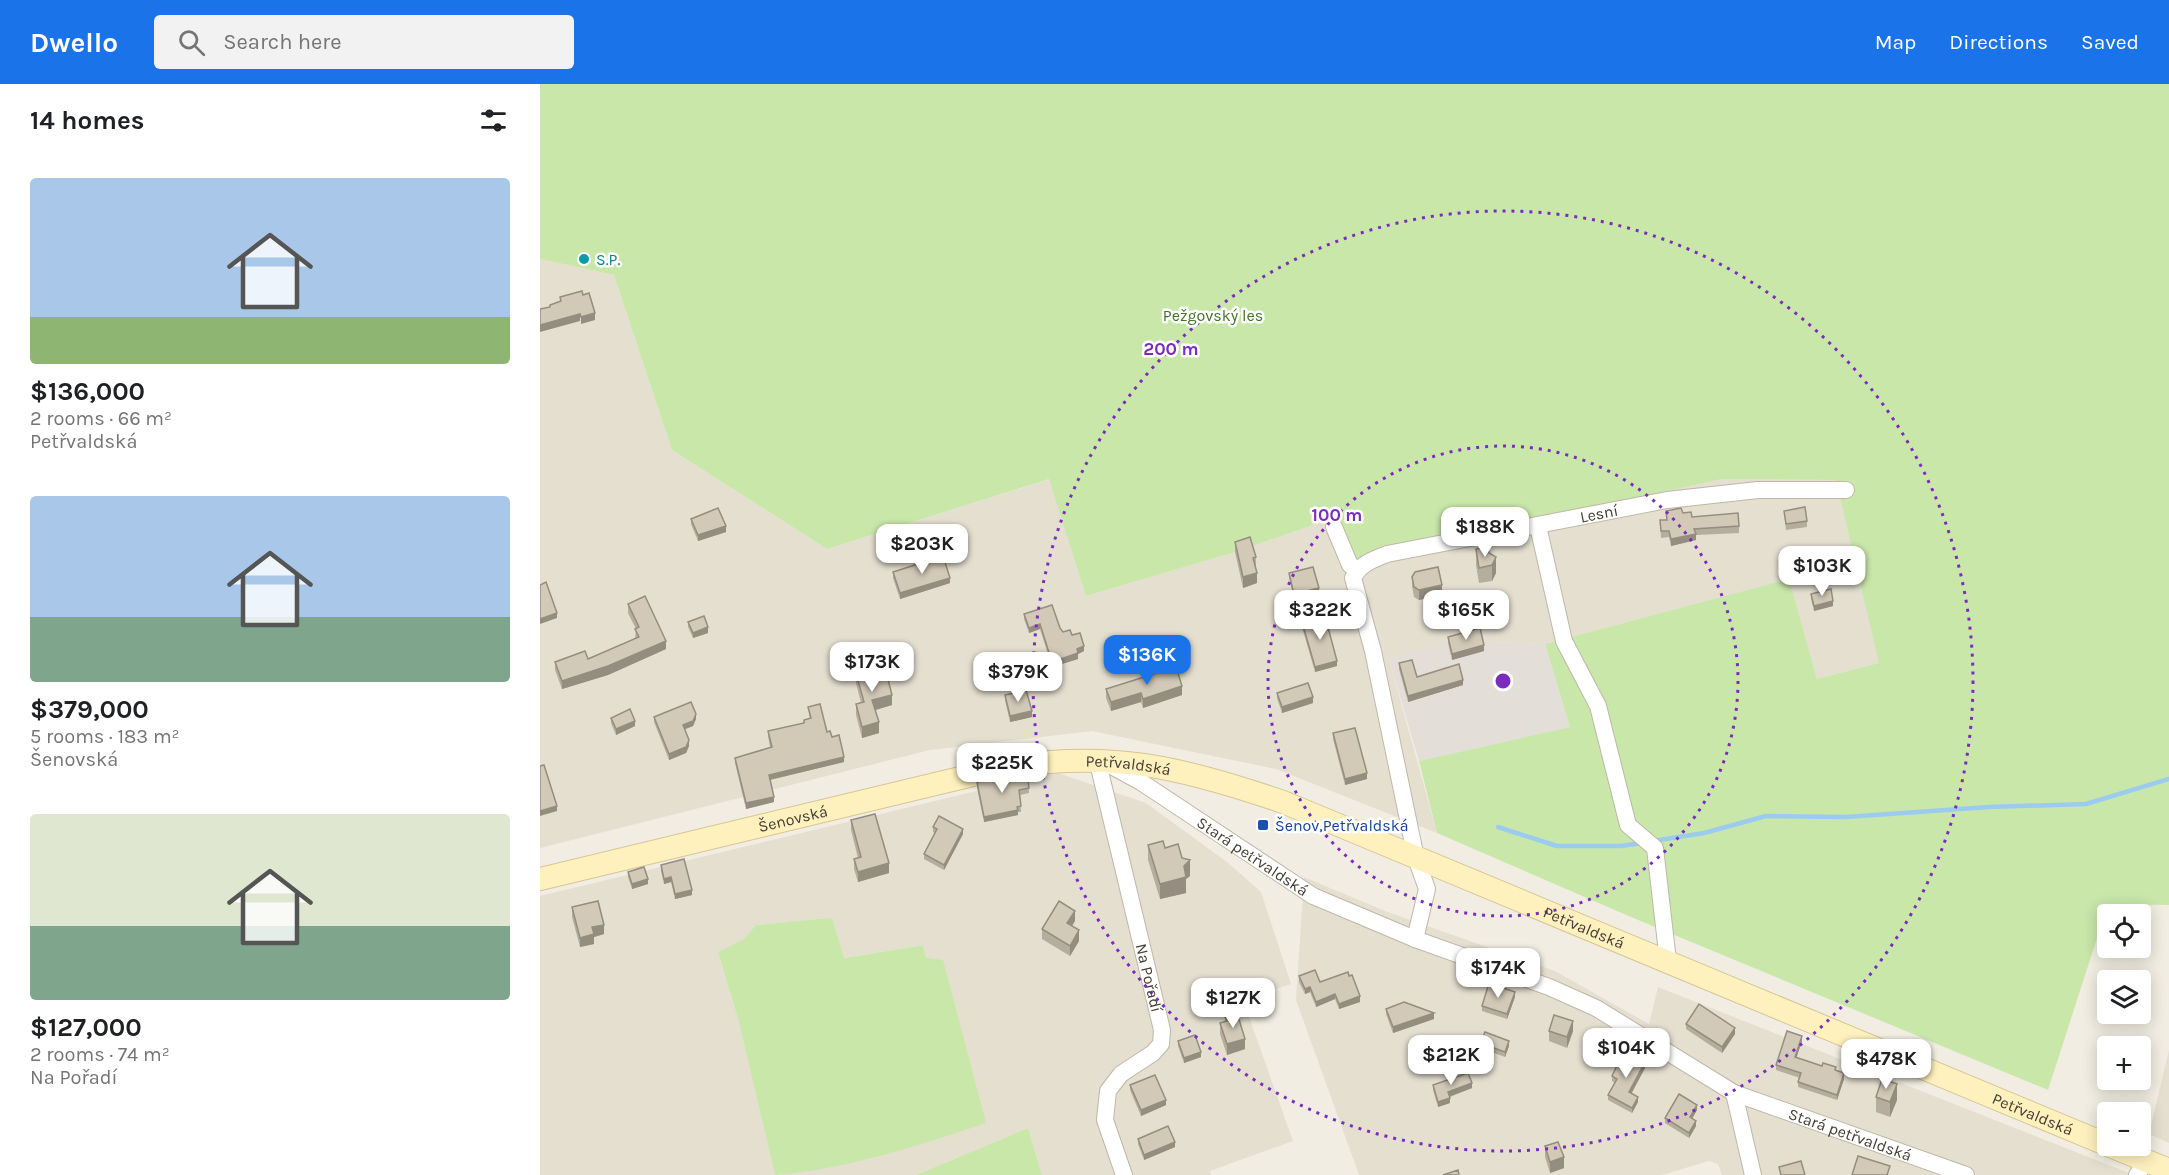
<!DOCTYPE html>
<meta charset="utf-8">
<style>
:root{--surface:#fff;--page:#f2f2f2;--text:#202124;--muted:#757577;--accent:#1a73e8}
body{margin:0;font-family:Karla,sans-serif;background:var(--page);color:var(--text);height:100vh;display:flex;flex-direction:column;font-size:22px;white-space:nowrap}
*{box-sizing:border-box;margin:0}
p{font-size:20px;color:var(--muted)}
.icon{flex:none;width:33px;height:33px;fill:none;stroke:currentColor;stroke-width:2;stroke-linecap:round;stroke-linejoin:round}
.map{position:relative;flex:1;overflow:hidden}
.drawer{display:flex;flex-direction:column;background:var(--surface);width:540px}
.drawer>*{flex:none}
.controls{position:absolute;left:1557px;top:820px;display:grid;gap:12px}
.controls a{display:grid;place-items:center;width:54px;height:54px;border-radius:6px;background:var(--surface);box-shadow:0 3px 15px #0003;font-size:30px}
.price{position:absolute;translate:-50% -51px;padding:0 14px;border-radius:12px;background:#fff;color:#222;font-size:20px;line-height:39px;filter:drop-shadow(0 2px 3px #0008)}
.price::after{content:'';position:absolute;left:50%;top:36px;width:18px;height:14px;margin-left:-9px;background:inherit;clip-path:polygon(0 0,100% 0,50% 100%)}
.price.selected{background:var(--accent);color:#fff}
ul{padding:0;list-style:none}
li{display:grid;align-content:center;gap:12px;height:318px;padding:0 30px}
li span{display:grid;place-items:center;height:186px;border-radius:6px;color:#555}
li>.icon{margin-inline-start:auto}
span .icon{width:108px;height:108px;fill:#fffc;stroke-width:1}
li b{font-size:26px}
h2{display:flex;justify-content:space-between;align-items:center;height:72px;padding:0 30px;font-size:26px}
header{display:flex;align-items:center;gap:36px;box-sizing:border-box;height:84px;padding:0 30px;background:var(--accent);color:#fff}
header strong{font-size:28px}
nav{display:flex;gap:33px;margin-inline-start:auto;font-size:21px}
.search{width:420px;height:54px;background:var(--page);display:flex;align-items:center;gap:15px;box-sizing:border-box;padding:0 21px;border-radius:6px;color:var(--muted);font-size:22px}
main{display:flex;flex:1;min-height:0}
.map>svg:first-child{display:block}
</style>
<header>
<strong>Dwello</strong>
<div class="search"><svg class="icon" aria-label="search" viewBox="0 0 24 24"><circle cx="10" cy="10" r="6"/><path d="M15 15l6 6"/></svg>Search here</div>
<nav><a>Map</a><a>Directions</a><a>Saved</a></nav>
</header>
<main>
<section class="drawer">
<h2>14 homes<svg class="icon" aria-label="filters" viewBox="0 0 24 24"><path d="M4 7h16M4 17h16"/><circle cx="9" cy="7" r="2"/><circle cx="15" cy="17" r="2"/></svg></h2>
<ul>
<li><span style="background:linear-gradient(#a9c7e8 75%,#8fb573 0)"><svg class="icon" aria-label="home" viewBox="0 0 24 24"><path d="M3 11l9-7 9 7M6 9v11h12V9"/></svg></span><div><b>$136,000</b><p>2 rooms · 66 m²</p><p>Petřvaldská</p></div></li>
<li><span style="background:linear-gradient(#a9c7e8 65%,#7fa58c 0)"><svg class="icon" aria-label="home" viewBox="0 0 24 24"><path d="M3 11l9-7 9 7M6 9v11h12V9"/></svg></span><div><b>$379,000</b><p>5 rooms · 183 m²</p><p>Šenovská</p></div></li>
<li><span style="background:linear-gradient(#dfe7d0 60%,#7fa58c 0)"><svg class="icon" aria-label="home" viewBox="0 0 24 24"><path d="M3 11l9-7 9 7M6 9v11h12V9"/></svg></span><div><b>$127,000</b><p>2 rooms · 74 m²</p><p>Na Pořadí</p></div></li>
</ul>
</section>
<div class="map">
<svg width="1629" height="1091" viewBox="0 0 1629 1091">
<rect width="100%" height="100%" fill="#f1ede2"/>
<g fill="#e5dfd0">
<polygon points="0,175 74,191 132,366 287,465 510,395 546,512 695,468 799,432 817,475 1182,395 1296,396 1340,579 1277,595 1249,496 1005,560 947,558 849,575 897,749 736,685 552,647 390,666 0,764"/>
<polygon points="515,688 606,719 687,778 721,808 751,900 703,916 753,1057 670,1087 671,1091 502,1091 488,1044 376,1091 238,1091 327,1075 375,1062 395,877 386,874 383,861 303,874 292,835 216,841 205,855 178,868 198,935 235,1091 0,1091 0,812"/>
<polygon points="764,793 845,827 1015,887 1109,940 1118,903 1594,1091 1182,1091 1178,1080 1169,1077 1122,1091 819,1091 756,916"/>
<polygon points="1629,966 1629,1059 1609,1050"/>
</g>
<polygon fill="#e3ded7" points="943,548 947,558 1005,560 1030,643 879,677 849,575"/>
<g fill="#c9e7a9">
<polygon points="0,0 1629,0 1629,821 1568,820 1508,1006 1091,833 897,749 879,677 1030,643 1005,560 1249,495 1277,595 1339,579 1296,396 1182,395 817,475 799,432 695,468 546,512 509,395 287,465 132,366 74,191 0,175"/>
<path d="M292,834l12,40 79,-13 3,13 17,2 43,163c-68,23 -139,46 -211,52l-37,-156 -20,-67 26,-13 12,-14z"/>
<polygon points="488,1044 502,1091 376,1091"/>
</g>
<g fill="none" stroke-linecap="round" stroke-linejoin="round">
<g stroke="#9ccbf0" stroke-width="4.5">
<polyline points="958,743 1017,762 1081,762 1102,759"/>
<polyline points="1113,757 1164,749 1226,732 1306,733 1449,723 1546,720 1629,695"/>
</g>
<defs>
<g id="minor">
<polyline points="998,442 1024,557 1058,622 1088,741 1115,764 1128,877"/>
<polyline points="794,443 810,481 817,485"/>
<path id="s1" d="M557,675l65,271 -1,14 -8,9 -32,21 -13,17 -3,29 19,55"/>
<path id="s2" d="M566,679l35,19 172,114 102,43 134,48 47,21 138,85 232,82"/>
<path id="s3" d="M875,855l12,-50 -11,-31 -43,-207 -20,-73c7,-14 19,-18 34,-24l280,-54 91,-10h88"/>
<polyline points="1194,1009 1213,1091"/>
<polyline points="1597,1091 1606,1077"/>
</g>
<g id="secondary">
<path id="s4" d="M0,795l466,-112c106,-17 178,1 277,35l825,343"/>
<polyline points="1570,1062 1629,1086"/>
</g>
</defs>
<use href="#minor" stroke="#bfb8a8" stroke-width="18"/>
<use href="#secondary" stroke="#d6c593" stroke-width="24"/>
<use href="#minor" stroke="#fff" stroke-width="16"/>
<use href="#secondary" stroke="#fff1be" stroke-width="22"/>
</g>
<g fill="#b5ad9d">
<polygon points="1126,427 1143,429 1152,433 1199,442 1199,449 1156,451 1156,456 1131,462 1129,453 1121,454 1120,436 1127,436"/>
<polygon points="1244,427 1267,437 1267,443 1246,446"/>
<polygon points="151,435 186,448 158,457 151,440"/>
<polygon points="695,458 716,473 716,484 717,499 703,504 695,468"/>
<polygon points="936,465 949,469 956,489 952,497 939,499 936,481"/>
<polygon points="353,488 410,499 360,515 353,494"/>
<polygon points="749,489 779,509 754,515 749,494"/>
<polygon points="872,493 902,511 879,516 874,513 872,502"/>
<polygon points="1271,510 1293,522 1274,527 1271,515"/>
<polygon points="88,520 126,565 68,591 22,605 15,586 15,578 48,575 95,554 96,545 88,529"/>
<polygon points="484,530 520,544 523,548 532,551 544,567 538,570 538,575 512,583 500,545 489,549 484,535"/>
<polygon points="148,538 168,549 153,554 148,543"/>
<polygon points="762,538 797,582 775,588 762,543"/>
<polygon points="908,553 944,567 912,576 908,559"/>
<polygon points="859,579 877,593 923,601 868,618 859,585"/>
<polygon points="316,589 352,621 335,626 339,649 322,654 316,631 316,620 321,619 316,599"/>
<polygon points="566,605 642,611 603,624 601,618 571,627 566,614"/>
<polygon points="737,609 773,619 742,629 737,614"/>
<polygon points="465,611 492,633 470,638 465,616"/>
<polygon points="268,623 287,648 292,653 304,678 230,696 234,718 206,725 195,679 195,674 230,663 228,652 228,647 264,639 264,636 270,635"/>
<polygon points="114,633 156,635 153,642 145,645 149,662 146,669 129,676 114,638"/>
<polygon points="71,634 95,642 76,651 71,639"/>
<polygon points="793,649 827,695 805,701 793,655"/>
<polygon points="437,698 489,704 489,709 480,711 481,728 478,728 478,731 444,738 437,704"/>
<polygon points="311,736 349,789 318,798 314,785 314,775 318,774 311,746"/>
<polygon points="393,743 423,750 404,786 384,775 384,770 395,749 393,748"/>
<polygon points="608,761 625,764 642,774 650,792 646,795 646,809 620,815 608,776"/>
<polygon points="121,781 152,811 135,815 131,798 124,800 121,787"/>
<polygon points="88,788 108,800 92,805 88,793"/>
<polygon points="32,823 64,850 54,853 54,860 40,863 32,833"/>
<polygon points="535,837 532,842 539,857 530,872 502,855 502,845"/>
<polygon points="759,892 780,898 809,892 820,918 799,925 795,915 776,923 770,908 765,910 759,898"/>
<polygon points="975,913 967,935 942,927 942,922"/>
<polygon points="846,925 894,935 853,949 846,930"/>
<polygon points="685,933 705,965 687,971 680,950 680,939 685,938"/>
<polygon points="1146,940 1195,950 1182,969 1146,945"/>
<polygon points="1009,947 1033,947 1027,964 1009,957"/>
<polygon points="638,957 661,973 644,979 638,962"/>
<polygon points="1262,957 1256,974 1296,987 1304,995 1297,1016 1258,1003 1258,998 1260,994 1236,986 1236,981"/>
<polygon points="940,959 969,962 965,973 940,964"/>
<polygon points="1105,984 1091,1010 1098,1018 1092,1029 1068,1016 1068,1011 1075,999 1072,997 1072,992"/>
<polygon points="590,1001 626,1021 601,1032 590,1006"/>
<polygon points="893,1001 932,1004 910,1013 910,1019 898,1023 893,1006"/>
<polygon points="1336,1013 1357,1016 1350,1033 1336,1028"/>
<polygon points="1157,1026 1152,1035 1156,1042 1149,1054 1125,1039 1125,1034"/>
<polygon points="598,1055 635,1063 604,1076 598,1060"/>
<polygon points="1005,1062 1024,1084 1010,1089 1005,1073"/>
</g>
<g fill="#948d80">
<polygon points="55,229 55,236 41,240 41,233"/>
<polygon points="40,230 40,237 0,248 0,241"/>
<polygon points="186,442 186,448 158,457 158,451"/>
<polygon points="1156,450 1156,456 1131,462 1131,455"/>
<polygon points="956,473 956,489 952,497 952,481"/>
<polygon points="717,489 717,499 703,504 703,493"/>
<polygon points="410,494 410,499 360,515 360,509"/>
<polygon points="902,501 902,511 879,516 879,506"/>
<polygon points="779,504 779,509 754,515 754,510"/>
<polygon points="1293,517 1293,522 1274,527 1274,522"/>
<polygon points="17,529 17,534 0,540 0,535"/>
<polygon points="500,540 500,545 489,549 489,544"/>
<polygon points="168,543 168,549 153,554 153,549"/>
<polygon points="126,557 126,565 68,591 22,605 22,597"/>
<polygon points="944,561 944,567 912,576 912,570"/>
<polygon points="544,562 544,567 538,570 538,575 512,583 512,578"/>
<polygon points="797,577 797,582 775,588 775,583"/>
<polygon points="923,596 923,601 868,618 868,612"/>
<polygon points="642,602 642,611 603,624 603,615"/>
<polygon points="601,609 601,618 571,627 571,618"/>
<polygon points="352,611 352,621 332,627 332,616"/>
<polygon points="773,613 773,619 742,629 742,623"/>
<polygon points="492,627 492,633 470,638 470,632"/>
<polygon points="156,630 156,635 153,642 143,646 143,641"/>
<polygon points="95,637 95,642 76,651 76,645"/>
<polygon points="339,638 339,649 322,654 322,643"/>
<polygon points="149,656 149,662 146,669 129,676 129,670"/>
<polygon points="304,673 304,678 229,696 229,691"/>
<polygon points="827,689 827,695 805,701 805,695"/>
<polygon points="234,713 234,718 206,725 206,719"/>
<polygon points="17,722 17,727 0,732 0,727"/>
<polygon points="478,726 478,731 444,738 444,733"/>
<polygon points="423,745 423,750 404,786 404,781"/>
<polygon points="650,776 650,792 646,795 646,809 620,815 620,800"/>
<polygon points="349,779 349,789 318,798 318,788"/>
<polygon points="131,793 131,798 124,800 124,795"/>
<polygon points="108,795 108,800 92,805 92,800"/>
<polygon points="152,806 152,811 135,815 135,810"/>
<polygon points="535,827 535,837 527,849 527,839"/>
<polygon points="64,841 64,850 54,853 54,860 40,863 40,854 52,843"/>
<polygon points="539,846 539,857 530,872 530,862"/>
<polygon points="770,903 770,908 765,910 765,905"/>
<polygon points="975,908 975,913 967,935 967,930"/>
<polygon points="795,910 795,915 776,923 776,918"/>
<polygon points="820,912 820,918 799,925 799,920"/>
<polygon points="894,929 894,935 853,949 853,943"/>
<polygon points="1033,937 1033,947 1027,964 1027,953"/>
<polygon points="1195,944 1195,950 1182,969 1182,963"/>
<polygon points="1262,952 1262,957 1255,978 1255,973"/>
<polygon points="705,955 705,965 687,971 687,960"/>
<polygon points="969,957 969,962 965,973 965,968"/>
<polygon points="661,968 661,973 644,979 644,974"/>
<polygon points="1105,978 1105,984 1089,1014 1089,1008"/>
<polygon points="1304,989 1304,995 1297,1016 1297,1011"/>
<polygon points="932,999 932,1004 908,1013 908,1008"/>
<polygon points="1357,1000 1357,1016 1350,1033 1350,1018"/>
<polygon points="1098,1013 1098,1018 1092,1029 1092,1024"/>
<polygon points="910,1014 910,1019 898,1023 898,1018"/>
<polygon points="626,1016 626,1021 601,1032 601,1026"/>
<polygon points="1157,1021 1157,1026 1150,1038 1150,1033"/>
<polygon points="1156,1037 1156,1042 1149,1054 1149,1049"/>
<polygon points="635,1058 635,1063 604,1076 604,1071"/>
<polygon points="1024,1073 1024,1084 1010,1089 1010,1078"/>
</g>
<g fill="#d3c9b7" stroke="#948d80" stroke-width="1.5">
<polygon points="42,207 43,211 49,209 55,229 41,233 40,230 0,241 0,225 10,223 10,221 21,217 20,213"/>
<polygon points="1265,423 1267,437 1246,440 1244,427"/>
<polygon points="178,424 186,442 158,451 151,435"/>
<polygon points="1141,424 1143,429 1151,428 1152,433 1198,429 1199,442 1154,445 1156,450 1131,455 1129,447 1121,447 1120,436 1127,436 1126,427"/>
<polygon points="710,453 716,473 713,474 717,489 703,493 695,458"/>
<polygon points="948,463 949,469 956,473 952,481 939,484 936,465"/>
<polygon points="403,472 410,494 360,509 353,488"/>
<polygon points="773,483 779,504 754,510 749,489"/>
<polygon points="898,483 902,501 879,506 874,503 872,493 875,488"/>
<polygon points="6,498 17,529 0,535 0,501"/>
<polygon points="1291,505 1293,517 1274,522 1271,510"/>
<polygon points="105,512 126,557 68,582 22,597 15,578 45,567 48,575 99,553 95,545 99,543 88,520"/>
<polygon points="512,521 520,544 523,548 530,546 532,551 540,549 544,562 537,565 538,569 512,578 500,540 489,544 484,530"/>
<polygon points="164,532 168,543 153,549 148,538"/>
<polygon points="785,532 797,577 775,583 762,538"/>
<polygon points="940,544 944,561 912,570 908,553"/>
<polygon points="872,576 877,593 919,580 923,596 868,612 859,579"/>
<polygon points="344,580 352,611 332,616 339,638 322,643 316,620 324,618 316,589"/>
<polygon points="636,583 642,602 603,615 601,609 571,618 566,605"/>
<polygon points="768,599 773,613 742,623 737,609"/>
<polygon points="486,606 492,627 470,632 465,611"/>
<polygon points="151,618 156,630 153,637 143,641 149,656 146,663 129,670 114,633"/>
<polygon points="280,620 287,648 290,647 292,653 299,651 304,673 229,691 234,713 206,719 195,674 232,663 228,647 264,639 264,636 271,634 268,623"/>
<polygon points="90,625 95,637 76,645 71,634"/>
<polygon points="815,644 827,689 805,695 793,649"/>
<polygon points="4,681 17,722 0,727 0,682"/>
<polygon points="487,689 489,704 479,706 481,722 477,723 478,726 444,733 437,698"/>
<polygon points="335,730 349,779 318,788 314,775 321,773 311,736"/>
<polygon points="399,732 423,745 404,781 384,770 397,745 393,743"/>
<polygon points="623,757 625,764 638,760 642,774 650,776 644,782 646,793 620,800 608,761"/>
<polygon points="144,775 152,806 135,810 131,793 124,795 121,781"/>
<polygon points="104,783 108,795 92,800 88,788"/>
<polygon points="58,817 64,841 52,843 54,850 40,854 32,823"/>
<polygon points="519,817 535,827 527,839 539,846 530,862 502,845"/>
<polygon points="775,886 780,898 808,888 809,892 812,891 820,912 799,920 795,910 776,918 770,903 765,905 759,892"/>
<polygon points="949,899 975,908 967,930 942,922"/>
<polygon points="864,918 894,929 853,943 846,925"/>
<polygon points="1159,920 1195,944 1182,963 1146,940"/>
<polygon points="697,929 705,955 687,960 680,939 687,937 685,933"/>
<polygon points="1014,931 1033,937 1027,953 1009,947"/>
<polygon points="1247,947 1262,952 1255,973 1282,982 1283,979 1296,983 1295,986 1304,989 1297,1011 1258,998 1261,989 1236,981"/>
<polygon points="945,948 969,957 965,968 940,959"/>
<polygon points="655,951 661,968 644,974 638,957"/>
<polygon points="1084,967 1105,978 1089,1008 1098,1013 1092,1024 1068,1011 1077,995 1072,992"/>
<polygon points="928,989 932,999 908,1008 910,1014 898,1018 893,1001"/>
<polygon points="615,991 626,1016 601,1026 590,1001"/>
<polygon points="1342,995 1357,1000 1350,1018 1336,1013"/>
<polygon points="1139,1010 1157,1021 1150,1033 1156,1037 1149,1049 1125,1034"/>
<polygon points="628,1042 635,1058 604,1071 598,1055"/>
<polygon points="1018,1058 1024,1073 1010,1078 1005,1062"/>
<polygon points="1318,1072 1350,1082 1347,1091 1312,1091"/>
<polygon points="1261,1077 1265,1091 1241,1091 1239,1083"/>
<polygon points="918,1086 919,1091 903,1091"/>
</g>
<g fill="none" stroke="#7b2cbf" stroke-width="3" stroke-dasharray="3 6">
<circle cx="963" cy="597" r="235"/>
<circle cx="963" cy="597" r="470"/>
</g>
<circle fill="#0f9aa8" stroke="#fff" stroke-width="2" cx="44" cy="175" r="6"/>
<rect fill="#1a4fb4" stroke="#fff" stroke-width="2" x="717" y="735" width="12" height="12" rx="3"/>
<g text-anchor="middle" stroke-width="5" stroke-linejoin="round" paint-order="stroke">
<g font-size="16" fill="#0d838f" stroke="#fff" text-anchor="start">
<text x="56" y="181">S.P.</text>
</g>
<g font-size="16" fill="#427426" stroke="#fff">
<text x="673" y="237">Pežgovský les</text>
</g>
<g font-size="16" fill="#433d33" stroke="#fff">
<text dy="6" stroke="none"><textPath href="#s3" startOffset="630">Lesní</textPath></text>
<text dy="6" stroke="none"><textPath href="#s4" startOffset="602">Petřvaldská</textPath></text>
<text dy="6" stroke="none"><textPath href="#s4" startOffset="260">Šenovská</textPath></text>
<text dy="6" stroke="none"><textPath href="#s2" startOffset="174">Stará petřvaldská</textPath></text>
<text dy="6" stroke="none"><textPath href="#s4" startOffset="1088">Petřvaldská</textPath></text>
<text dy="6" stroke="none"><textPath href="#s1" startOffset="225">Na Pořadí</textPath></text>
<text dy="6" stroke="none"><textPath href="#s4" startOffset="1574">Petřvaldská</textPath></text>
<text dy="6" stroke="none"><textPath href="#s2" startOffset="836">Stará petřvaldská</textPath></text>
</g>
<g font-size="16" fill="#164399" stroke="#fff" text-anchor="start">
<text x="735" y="747">Šenov,Petřvaldská</text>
</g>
</g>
<circle cx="963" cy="597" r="9" fill="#7b2cbf" stroke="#fff" stroke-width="3"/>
<g font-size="18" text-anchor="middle" font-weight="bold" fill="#7b2cbf" stroke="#fff" stroke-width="5" stroke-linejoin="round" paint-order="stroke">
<text x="631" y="271">200 m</text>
<text x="797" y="437">100 m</text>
</g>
</svg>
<div class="controls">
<a><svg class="icon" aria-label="locate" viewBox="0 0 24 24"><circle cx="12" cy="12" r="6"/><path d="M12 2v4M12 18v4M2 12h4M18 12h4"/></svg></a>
<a><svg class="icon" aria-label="layers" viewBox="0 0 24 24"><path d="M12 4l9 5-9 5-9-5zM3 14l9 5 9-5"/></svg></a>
<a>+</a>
<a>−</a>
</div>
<b class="price" style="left:945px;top:474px">$188K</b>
<b class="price" style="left:382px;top:491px">$203K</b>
<b class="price" style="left:1282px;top:513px">$103K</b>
<b class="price" style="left:780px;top:557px">$322K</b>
<b class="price" style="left:926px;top:557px">$165K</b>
<b class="price selected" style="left:607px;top:602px">$136K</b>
<b class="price" style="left:332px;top:609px">$173K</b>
<b class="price" style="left:478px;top:619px">$379K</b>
<b class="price" style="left:462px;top:710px">$225K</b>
<b class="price" style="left:958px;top:915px">$174K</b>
<b class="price" style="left:693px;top:945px">$127K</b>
<b class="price" style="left:1086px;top:995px">$104K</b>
<b class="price" style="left:911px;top:1002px">$212K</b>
<b class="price" style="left:1346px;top:1006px">$478K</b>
</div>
</main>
